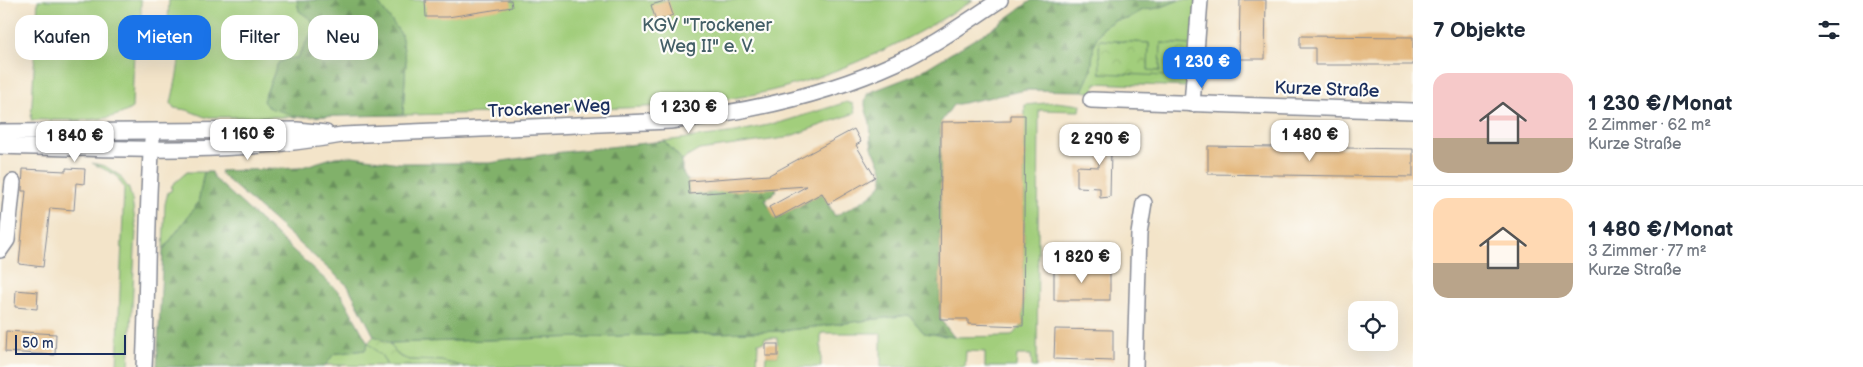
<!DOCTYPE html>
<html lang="de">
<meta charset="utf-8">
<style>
:root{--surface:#fff;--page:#f2f2f3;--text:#1f2937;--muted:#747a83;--line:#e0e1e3;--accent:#1a73e8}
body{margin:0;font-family:"Balsamiq Sans",sans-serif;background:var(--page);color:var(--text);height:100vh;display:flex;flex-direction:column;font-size:19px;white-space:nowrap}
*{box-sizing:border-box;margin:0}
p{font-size:16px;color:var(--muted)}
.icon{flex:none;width:28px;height:28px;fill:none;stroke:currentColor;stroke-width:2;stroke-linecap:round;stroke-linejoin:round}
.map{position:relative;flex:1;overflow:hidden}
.panel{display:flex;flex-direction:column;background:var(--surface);width:450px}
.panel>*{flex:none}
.banner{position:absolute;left:15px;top:15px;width:475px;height:45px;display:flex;gap:10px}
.tools{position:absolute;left:1348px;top:301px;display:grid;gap:10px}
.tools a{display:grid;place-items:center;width:50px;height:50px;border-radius:10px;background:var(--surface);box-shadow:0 5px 20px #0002;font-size:25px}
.scale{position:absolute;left:15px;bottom:12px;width:111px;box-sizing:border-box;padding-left:5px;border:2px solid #1b2f5e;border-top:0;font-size:14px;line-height:18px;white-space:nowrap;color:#1b2f5e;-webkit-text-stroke:4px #fdfcf7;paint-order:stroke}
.price{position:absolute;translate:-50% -42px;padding:0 11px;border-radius:10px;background:#fff;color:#222;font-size:16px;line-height:32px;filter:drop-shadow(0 1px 2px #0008)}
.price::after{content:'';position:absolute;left:50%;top:30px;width:15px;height:11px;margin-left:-8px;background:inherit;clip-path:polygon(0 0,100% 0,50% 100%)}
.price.selected{background:var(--accent);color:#fff}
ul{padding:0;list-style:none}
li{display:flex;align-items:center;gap:15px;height:125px;padding:0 20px}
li+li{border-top:1px solid var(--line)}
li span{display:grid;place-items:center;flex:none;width:140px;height:100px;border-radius:15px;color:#555}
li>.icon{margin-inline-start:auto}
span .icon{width:60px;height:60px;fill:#fffc;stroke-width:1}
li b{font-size:21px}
h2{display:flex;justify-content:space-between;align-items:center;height:60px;padding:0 20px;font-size:21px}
.chip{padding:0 18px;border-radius:15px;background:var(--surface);box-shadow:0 5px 20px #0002;font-size:18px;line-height:45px}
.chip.selected{background:var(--accent);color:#fff}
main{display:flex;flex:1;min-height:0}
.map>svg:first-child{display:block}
</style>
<main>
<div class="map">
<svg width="1413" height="367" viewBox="0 0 1413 367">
<defs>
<pattern id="forest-firs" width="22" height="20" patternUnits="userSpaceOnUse" patternTransform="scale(1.25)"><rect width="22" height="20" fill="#81b16b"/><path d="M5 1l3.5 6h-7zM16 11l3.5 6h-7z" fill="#69905b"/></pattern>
<pattern id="park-crowns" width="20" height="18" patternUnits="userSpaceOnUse" patternTransform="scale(1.25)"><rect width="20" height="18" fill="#a2ce7b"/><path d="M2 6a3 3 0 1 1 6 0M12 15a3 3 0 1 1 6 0" fill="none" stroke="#8bb16d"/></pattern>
</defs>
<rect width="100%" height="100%" fill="#fdfcf7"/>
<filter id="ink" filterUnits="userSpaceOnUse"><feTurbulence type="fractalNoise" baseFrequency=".02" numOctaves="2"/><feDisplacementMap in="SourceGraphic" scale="10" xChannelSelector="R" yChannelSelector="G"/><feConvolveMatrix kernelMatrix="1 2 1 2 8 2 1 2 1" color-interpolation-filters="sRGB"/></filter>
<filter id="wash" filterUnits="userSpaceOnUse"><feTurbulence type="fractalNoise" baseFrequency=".0096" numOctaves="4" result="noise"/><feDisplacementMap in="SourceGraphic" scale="20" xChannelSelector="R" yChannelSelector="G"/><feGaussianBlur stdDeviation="1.12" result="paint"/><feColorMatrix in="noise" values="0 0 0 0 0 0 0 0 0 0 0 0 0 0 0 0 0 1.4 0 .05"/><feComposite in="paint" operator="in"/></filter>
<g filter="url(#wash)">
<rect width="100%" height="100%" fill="#f3e4c9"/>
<g fill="#a2ce7b" stroke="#5e7e6c">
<path d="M38,0h103v19l-7,31 -2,58c-23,17 -72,11 -101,12z"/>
<path d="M169,0h128l2,11 13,9 2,9 -17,29 -12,1 -7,4 -15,38c11,13 20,6 30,16h-88l-18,-7 -13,-2 -3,-5c5,-24 17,-63 -3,-82z"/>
<path d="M376,0h597c-59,38 -122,69 -191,88 -61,16 -124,19 -187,21 -64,3 -128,5 -192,6l3,-54 -5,-27z"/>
<polygon points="1179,0 1197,0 1192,45 1161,43 1160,71 1148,71 1149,43 1099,40 1100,73 1165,75 1165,64 1192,65 1188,87 1095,83 1094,93 1082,91 1091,71 1094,43 1102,28 1115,20 1127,19 1143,10 1159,8"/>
<polygon points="847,102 853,104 855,113 785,138 699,150 682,160 664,141 736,132 782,122"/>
<polygon points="1056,102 1081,105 1080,111 1039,110 1037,367 1032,367 1031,355 1017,355 1016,367 985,367 985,352 966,351 965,367 881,367 881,333 821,333 821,367 765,367 766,356 778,356 777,338 765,338 764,342 758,343 757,367 465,367 441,361 409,360 399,356 389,343 782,331 909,315 924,333 954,337 1011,336 1023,325 1025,105"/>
<polygon points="92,163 105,166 119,175 129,189 132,200 136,229 129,367 117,367 124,188 116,175"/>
<polygon points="187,172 204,172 198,203 163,250 165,204 168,192 171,191 172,185"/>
<polygon points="368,343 382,356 387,366 326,365 333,354 365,350"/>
</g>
<g fill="url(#forest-firs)" stroke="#4e7064">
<path d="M297,0h79l25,34 5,27 -3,54 -110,2c-9,-9 -24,-4 -30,-16l15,-38 7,-4 12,-1 17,-29 -2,-9 -13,-9z"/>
<path d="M1032,0h147l-20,8 -16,2 -16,9 -12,1 -13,8 -8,15 -3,28 -9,20 -56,-1 -73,15 -12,17 -1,197 14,18 -30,-4 -15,-18 -127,16 -393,12 -15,-7 -26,-50 -126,-111 -2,-4 79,-3 36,-11 18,-1 46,7h91l64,-10 110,-12 18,19v11l6,10 89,7 -4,7 -8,4 11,20 46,-26 13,23c13,-7 51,-24 48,-41 -1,-9 -6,-17 -10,-25 -4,-9 -1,-22 -4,-31 -4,-10 -6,-17 -1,-26l47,-18 78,-47z"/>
<polygon points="204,172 212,172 214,178 341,294 368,343 365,350 334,354 324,367 157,367 163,250 198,203"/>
</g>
<g fill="url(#park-crowns)" stroke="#5e7e6c">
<polygon points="1099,40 1149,43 1148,70 1160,71 1161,43 1192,45 1192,65 1166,64 1165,76 1100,73"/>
<polygon points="374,336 389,343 399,356 409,360 441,361 465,367 387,366 382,356 368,343"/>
</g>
<g id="blocks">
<g fill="#e4b87e">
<polygon points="425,0 511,0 512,7 448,17 426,17"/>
<polygon points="668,0 673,15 656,21 651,5"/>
<polygon points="1240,0 1266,0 1265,59 1239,59"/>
<polygon points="1300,36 1413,37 1413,65 1315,65 1315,48 1300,48"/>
<polygon points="1011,115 1025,115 1023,326 968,324 968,319 940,319 941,122 1011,121"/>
<polygon points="854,129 861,142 856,145 875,177 828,204 822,193 775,219 769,207 807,186 689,194 688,181 769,175"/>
<polygon points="1117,131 1117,150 1111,151 1110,197 1100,198 1100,188 1077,187 1077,166 1099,167 1098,132"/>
<polygon points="1208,146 1413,149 1413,177 1208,174"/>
<polygon points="66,168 85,169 84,184 76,183 74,210 50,208 43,267 19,264 26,191 22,191 23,169 66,171"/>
<rect x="1054" y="269" width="56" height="31"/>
<polygon points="16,290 38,292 37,309 15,307"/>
<polygon points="1055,329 1113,330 1113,361 1054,359"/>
<polygon points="6,331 56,334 55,355 5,352"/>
<rect x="766" y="344" width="12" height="12"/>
</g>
</g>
</g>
<g filter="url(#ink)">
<use href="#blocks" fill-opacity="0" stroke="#878a94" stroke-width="1"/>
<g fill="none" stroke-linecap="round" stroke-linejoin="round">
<defs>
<g id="minor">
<polyline points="1091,100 1413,111"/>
<polyline points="1192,104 1200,0"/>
<polyline points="0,132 297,130 326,133"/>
<path d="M0,146c114,3 230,9 342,-11l328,-14c78,-9 154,-25 226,-58 37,-17 70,-41 104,-63"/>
<polyline points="0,250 7,240 13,182"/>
<path d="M144,367c4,-76 2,-152 8,-227"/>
<polyline points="1135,367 1139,234 1144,203"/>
</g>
</defs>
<use href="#minor" stroke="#878a94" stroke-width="18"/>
<use href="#minor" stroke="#fff" stroke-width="15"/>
</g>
</g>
<g text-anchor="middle" stroke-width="4.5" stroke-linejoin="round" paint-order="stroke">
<g font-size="18" fill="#445f67" stroke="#fdfcf7">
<text x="707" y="31">KGV "Trockener<tspan x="707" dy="21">Weg II" e. V.</tspan></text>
</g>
<g font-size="18" fill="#1b2f5e" stroke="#fdfcf7">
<text transform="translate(1327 89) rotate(2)" y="6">Kurze Straße</text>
<text transform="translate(549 108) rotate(-3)" y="6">Trockener Weg</text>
</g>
</g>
</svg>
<div class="tools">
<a><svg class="icon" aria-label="locate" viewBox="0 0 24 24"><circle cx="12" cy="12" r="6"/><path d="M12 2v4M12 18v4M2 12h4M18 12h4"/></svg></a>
</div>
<div class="scale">50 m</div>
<b class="price selected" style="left:1202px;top:89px">1 230 €</b>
<b class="price" style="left:689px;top:134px">1 230 €</b>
<b class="price" style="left:248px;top:161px">1 160 €</b>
<b class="price" style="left:1310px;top:162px">1 480 €</b>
<b class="price" style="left:75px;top:163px">1 840 €</b>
<b class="price" style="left:1100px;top:166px">2 290 €</b>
<b class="price" style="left:1082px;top:284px">1 820 €</b>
<div class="banner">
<a class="chip">Kaufen</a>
<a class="chip selected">Mieten</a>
<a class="chip">Filter</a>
<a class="chip">Neu</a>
</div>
</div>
<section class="panel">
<h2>7 Objekte<svg class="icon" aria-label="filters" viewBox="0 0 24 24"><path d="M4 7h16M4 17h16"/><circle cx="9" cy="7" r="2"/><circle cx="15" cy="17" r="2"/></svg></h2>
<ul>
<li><span style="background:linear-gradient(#f6c9c9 65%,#b9a48a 0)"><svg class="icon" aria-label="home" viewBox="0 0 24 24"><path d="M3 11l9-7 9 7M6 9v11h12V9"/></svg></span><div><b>1 230 €/Monat</b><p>2 Zimmer · 62 m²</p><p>Kurze Straße</p></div></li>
<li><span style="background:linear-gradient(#ffd9b3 65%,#b9a48a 0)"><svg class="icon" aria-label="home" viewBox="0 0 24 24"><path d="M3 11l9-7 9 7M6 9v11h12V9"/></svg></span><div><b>1 480 €/Monat</b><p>3 Zimmer · 77 m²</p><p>Kurze Straße</p></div></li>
</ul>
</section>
</main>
